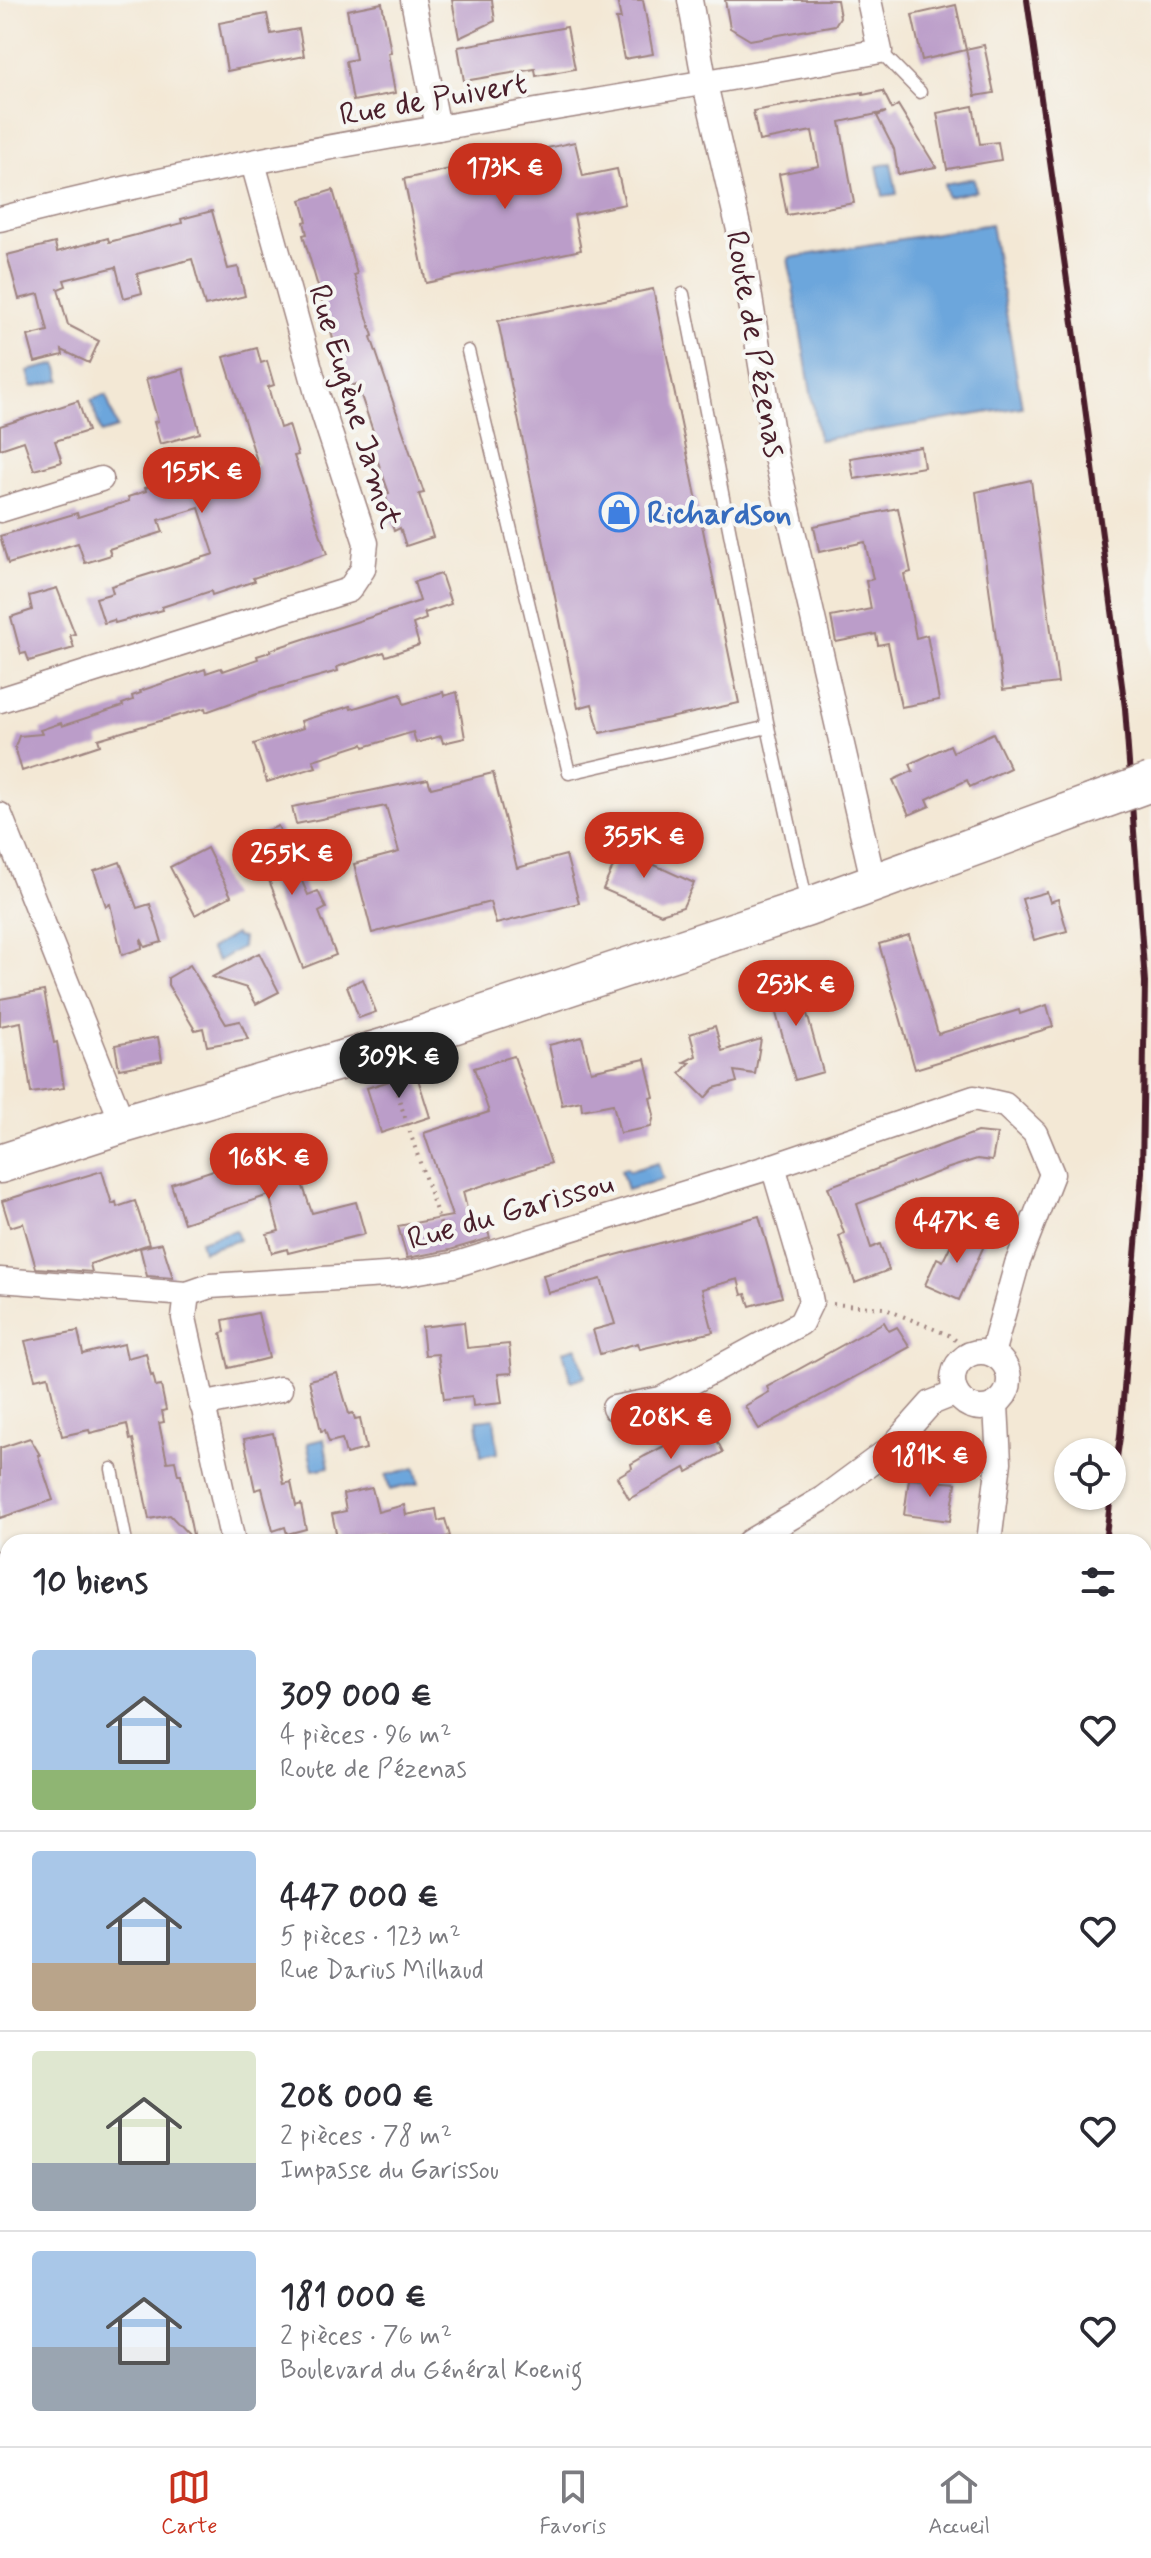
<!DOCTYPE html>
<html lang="fr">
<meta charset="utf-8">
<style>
:root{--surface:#fff;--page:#f2f2f3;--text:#2b2b33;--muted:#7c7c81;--line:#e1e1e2;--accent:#c8321e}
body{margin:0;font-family:Mynerve,sans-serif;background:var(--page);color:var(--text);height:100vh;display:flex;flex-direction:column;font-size:30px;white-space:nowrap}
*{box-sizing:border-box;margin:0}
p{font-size:26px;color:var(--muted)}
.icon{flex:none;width:44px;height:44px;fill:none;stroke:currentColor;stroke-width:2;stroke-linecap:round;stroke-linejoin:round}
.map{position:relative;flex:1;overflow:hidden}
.details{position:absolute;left:0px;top:1534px;width:1152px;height:912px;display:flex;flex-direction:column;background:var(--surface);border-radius:24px 24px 0 0;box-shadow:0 2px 6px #0004}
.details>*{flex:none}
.buttons{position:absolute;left:1054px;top:1438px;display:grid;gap:16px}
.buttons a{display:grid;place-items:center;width:72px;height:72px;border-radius:50%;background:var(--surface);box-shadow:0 2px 6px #0004;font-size:40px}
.price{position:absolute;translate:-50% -68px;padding:0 18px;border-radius:28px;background:var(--accent);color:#fff;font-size:26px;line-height:52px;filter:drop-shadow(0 2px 4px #0008)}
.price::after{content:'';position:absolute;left:50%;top:48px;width:24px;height:18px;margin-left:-12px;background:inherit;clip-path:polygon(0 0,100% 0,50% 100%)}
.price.active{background:#222;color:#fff}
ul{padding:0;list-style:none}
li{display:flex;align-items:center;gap:24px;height:200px;padding:0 32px}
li+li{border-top:2px solid var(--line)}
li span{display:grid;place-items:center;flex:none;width:224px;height:160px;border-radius:8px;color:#555}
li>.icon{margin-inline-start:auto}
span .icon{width:96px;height:96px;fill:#fffc;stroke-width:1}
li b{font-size:34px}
h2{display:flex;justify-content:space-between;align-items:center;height:96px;padding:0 32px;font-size:34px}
.tabs{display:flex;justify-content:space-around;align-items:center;height:112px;border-top:2px solid var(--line);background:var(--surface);font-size:22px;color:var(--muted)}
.tabs a{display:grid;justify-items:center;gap:4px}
.tabs .active{color:var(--accent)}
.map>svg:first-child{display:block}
</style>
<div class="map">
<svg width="1151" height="2446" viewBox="0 0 1151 2446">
<rect width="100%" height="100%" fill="#f6f6f2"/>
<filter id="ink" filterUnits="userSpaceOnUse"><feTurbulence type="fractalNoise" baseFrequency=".0125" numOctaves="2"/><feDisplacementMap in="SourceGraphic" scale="16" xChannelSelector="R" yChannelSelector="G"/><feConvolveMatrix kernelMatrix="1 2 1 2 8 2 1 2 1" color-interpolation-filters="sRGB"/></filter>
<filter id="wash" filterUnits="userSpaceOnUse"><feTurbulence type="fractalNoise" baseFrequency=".006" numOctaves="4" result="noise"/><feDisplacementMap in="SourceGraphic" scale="32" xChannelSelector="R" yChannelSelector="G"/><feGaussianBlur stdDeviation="1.8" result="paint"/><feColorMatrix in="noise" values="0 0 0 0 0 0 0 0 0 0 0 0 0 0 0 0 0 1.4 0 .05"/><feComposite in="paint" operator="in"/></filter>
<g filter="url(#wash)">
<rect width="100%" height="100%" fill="#f3e8d5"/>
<g fill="#6ca6dc" stroke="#5b6284" stroke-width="2">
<polygon points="891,163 897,194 883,196 877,166"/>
<polygon points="974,178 976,191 947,197 944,184"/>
<polygon points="991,224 1022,407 819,440 788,258"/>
<polygon points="57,364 61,380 32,387 28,371"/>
<polygon points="106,395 117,428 101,433 91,400"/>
<polygon points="235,934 236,937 243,938 242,947 218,961 210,949"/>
<polygon points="658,1163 663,1179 627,1190 621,1170 627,1168 629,1171"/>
<polygon points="236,1230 239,1240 203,1251 200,1241"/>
<polygon points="577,1347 585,1377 571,1381 563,1351"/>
<polygon points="494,1418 498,1453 481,1456 477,1420"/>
<polygon points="324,1439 329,1467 313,1470 307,1443"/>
<polygon points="415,1468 419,1483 390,1490 386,1475"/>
</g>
<g id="blocks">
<g fill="#bb9dc9">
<polygon points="452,0 492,0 495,21 459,38"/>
<polygon points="617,0 643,0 653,54 624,59 616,19 621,19"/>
<polygon points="725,0 837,0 840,17 835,25 750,40 730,28"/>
<polygon points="382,3 391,52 388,53 395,93 353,101 346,61 356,59 347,10"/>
<polygon points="956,5 966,50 922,60 912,15"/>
<polygon points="267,14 271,34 299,29 304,56 227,71 219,23"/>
<polygon points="567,27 575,69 536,76 535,69 464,81 458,47"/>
<polygon points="984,45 994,93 975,96 966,49"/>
<polygon points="883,91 892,109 898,105 936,167 898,174 894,149 877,116 886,112 840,122 854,203 787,215 779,174 819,166 812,131 759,141 753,111 863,92 863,95"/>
<polygon points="973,106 980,144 998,142 1001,160 947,169 937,113"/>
<polygon points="575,142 583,176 617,169 625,204 574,215 581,250 426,283 404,179"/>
<polygon points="333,190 357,274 354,275 373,336 371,337 424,493 419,494 433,537 406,546 400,528 394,531 385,504 388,504 385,494 389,493 371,442 376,440 357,384 347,387 303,235 307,234 304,222 307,221 301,200"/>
<polygon points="212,211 228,269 238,267 245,296 205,306 192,259 137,274 142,293 124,298 116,267 64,280 66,286 58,289 68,325 99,341 89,363 62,350 63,355 35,362 28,336 48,331 39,294 19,299 7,255 55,243 57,252 108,238 109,242 182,223 181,219"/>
<polygon points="653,289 739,703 600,733 592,704 578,708 498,321"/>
<polygon points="257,348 261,363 267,361 274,385 268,387 280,428 289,425 298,455 294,456 327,554 253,578 255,581 212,595 211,591 162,607 163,610 115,623 114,620 104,623 96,598 113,593 111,586 214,554 199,508 159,520 163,532 109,549 111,555 85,563 78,543 8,564 0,536 77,513 78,517 129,501 128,497 146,491 145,488 219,466 221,474 258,464 224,357"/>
<polygon points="183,369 200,433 160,444 154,422 158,421 146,379"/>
<polygon points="78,401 88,431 55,441 62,462 34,470 24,441 0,449 0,426"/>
<polygon points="921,447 924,467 854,479 850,458"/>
<polygon points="1031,480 1058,683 1003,690 976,492"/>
<polygon points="898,508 911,572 904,574 916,638 927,635 939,700 901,707 888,643 878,645 876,634 836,642 831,617 871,609 866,581 873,579 865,542 819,552 814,526"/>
<polygon points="441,574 451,604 425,613 424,611 426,619 413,624 419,645 386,656 384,652 337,667 338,671 258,693 206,712 205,708 98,739 100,745 22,771 15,747 19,736 42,734 40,730 61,723 62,726 123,706 122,704 133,700 132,696 141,693 140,691 205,669 206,673 221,668 223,671 258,659 257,656 270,652 270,650 420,601 414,582"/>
<polygon points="57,588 75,634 70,635 74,648 29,661 26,653 21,654 11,617 32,610 29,596"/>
<polygon points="443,692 444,696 457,692 465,738 443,743 441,736 416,743 413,732 364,747 363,744 313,760 316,767 267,782 254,744 303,728 301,721 350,706 351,709 401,694 404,704"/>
<polygon points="993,733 1010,768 970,787 967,780 927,799 930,806 909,815 893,780 913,771 910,764 950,745 953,752"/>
<polygon points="493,773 517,868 566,855 579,903 496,924 490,902 372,933 354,864 399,852 386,806 296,824 292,807 428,779 431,788"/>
<polygon points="278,826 308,895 318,891 326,908 319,912 336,955 303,968 267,875 259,878 246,848 254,845 251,837"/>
<polygon points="611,834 641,848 637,857 694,883 683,907 661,914 603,889 617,858 602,851"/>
<polygon points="207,848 231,896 195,915 170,867"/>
<polygon points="120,862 137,908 150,904 162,942 145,947 141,939 142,948 122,955 110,904 106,906 94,871"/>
<polygon points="1047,892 1050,902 1058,899 1067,931 1034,940 1022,899"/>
<polygon points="909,935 938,1034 1019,1010 1020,1014 1047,1005 1053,1027 915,1069 879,944"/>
<polygon points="259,953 279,992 269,997 256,1004 247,988 212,977"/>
<polygon points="190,965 226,1024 240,1021 248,1039 207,1046 203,1028 195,1030 168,985 168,978"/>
<polygon points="797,977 823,1072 795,1080 768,985"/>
<polygon points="363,979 376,1012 359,1018 347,986"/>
<polygon points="44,991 54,1043 57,1042 64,1088 31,1093 21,1022 0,1026 0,999"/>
<polygon points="715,1026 722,1051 761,1039 755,1074 734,1071 737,1082 714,1088 705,1098 680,1073 690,1063 684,1062 696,1056 690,1034"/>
<polygon points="158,1037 162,1061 119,1069 115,1045"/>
<polygon points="582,1037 591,1071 645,1059 654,1097 650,1098 654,1115 651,1127 620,1133 613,1104 582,1110 581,1101 562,1105 549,1045"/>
<polygon points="514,1056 551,1163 463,1192 472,1229 486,1225 490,1238 450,1250 407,1258 398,1226 452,1216 424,1133 489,1112 474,1068"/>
<polygon points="413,1063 430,1117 381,1133 367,1088 396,1079 393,1069"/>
<polygon points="977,1132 997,1134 992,1161 977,1159 946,1169 857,1204 871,1248 880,1244 889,1270 855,1283 839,1236 844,1233 828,1187"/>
<polygon points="289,1145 312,1213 356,1202 365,1234 288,1253 287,1249 272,1253 267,1234 279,1231 269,1195 184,1223 171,1184"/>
<polygon points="102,1171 112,1204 116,1202 117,1207 135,1201 149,1244 90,1264 92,1272 36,1268 23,1223 10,1227 2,1201"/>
<polygon points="759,1216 782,1297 750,1306 746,1294 742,1295 738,1279 702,1289 713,1332 640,1349 638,1343 600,1354 593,1330 615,1324 601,1279 548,1293 543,1275"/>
<polygon points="970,1228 988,1237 959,1300 925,1285 937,1258 943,1261 955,1236 964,1241"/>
<polygon points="162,1243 173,1278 147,1276 140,1248"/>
<polygon points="258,1313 269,1358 229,1368 221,1333 225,1332 223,1320"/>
<polygon points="464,1322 467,1348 509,1344 512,1373 498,1374 502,1403 473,1406 472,1396 444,1399 438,1354 425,1355 422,1327"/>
<polygon points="884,1322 889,1331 897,1327 910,1347 759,1429 745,1406 769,1392 767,1387"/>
<polygon points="78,1331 83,1354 124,1344 127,1358 146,1353 151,1376 153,1375 156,1387 161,1386 166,1410 162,1411 164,1422 159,1423 167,1462 175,1461 178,1475 181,1475 194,1540 170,1515 149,1519 133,1439 130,1440 127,1424 90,1433 89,1430 62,1436 48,1376 35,1379 25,1341"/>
<polygon points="337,1373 349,1414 353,1413 355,1419 360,1418 366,1449 346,1454 342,1439 329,1442 325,1430 321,1431 309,1380"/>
<polygon points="708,1423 723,1452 687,1472 685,1468 629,1499 617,1477 632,1468 631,1464 645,1456"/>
<polygon points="273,1433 284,1484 291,1482 296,1506 301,1504 306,1529 287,1534 285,1527 273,1531 262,1488 255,1490 244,1439"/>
<polygon points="30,1438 40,1455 38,1455 53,1500 0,1518 0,1448"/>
<polygon points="909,1479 956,1483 950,1521 904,1515"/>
<polygon points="372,1488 378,1512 404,1505 406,1515 436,1509 438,1521 445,1519 450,1536 426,1542 385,1542 383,1534 338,1542 332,1514 346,1511 343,1494"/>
</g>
</g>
</g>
<g filter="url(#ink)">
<use href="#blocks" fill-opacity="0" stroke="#9e8480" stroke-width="2"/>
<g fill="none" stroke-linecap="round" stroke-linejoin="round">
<defs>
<g id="lane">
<polyline points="880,51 920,92"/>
<polyline points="683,294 768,727 807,904"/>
<polyline points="468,351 569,773 768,727"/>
<polyline points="112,1469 126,1542"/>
</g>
<g id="street">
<polyline points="413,0 438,128"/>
<polyline points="690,0 705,84 739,230 776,457 874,884"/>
<path d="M0,219c288,-75 587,-112 880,-168l-11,-51"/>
<polyline points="0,510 101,479"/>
<polyline points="0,700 349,590 363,569 366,543 318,397 253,163"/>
<polyline points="0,815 123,1124"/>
<polyline points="0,1280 187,1294 210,1286 402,1274 454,1265 773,1166 974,1098 1005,1105 1035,1133 1052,1174 1017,1264 992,1354"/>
<polyline points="187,1294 184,1318 233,1542"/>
<circle cx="981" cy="1380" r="28"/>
<polyline points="202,1405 280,1389"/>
<polyline points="614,1408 661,1399 801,1323 811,1302 807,1282 773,1166"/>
<polyline points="749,1542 822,1499 891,1448 931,1403 956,1393"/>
<polyline points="989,1542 999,1462 996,1405"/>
<polyline points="0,1563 8,1562"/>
<polyline points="0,1598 8,1621"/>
<polyline points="0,1675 8,1671"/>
<polyline points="0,1850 8,1845"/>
<polyline points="0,2084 8,2081"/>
<polyline points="0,2274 8,2272"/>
<polyline points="0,2365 8,2377"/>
<polyline points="1144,2395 1151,2390"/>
<polyline points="56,2438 77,2443 93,2438"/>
<polyline points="229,2438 233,2446"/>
<polyline points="435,2438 437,2446"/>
<polyline points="584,2446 617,2438"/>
<polyline points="872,2446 873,2438"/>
<polyline points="1087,2446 1094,2438"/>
</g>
<polyline id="primary" points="0,1164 123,1124 383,1048 808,907 1096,802"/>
</defs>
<use href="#lane" stroke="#9e8480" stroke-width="15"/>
<use href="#street" stroke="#9e8480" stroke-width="27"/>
<use href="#primary" stroke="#9e8480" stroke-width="41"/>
<g stroke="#9e8480" stroke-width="4" stroke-dasharray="2 6" stroke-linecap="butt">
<polyline points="392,1078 447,1244"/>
<polyline points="833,1304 883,1308 951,1336 968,1352"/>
<polyline points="0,2188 8,2213"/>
<polyline points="699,2438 768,2446"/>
</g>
<use href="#lane" stroke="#fff" stroke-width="12"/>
<use href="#street" stroke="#fff" stroke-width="24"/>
<use href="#primary" stroke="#fff" stroke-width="38"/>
<g stroke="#4a1f2b" stroke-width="6">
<polyline points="1027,0 1084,400 1125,708 1145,982 1142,1172 1120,1437 1112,1491"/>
<polyline points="1105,1542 1111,1496"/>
<polyline points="990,2446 990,2438"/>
</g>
<defs>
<polyline id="primary-bridge" points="1096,802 1151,782"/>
</defs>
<use href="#primary-bridge" stroke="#9e8480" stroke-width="41" stroke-linecap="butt"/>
<use href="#primary-bridge" stroke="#fff" stroke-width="38"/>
</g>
</g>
<defs>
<symbol id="shop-ring" viewBox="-11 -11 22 22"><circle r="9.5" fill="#f6f6f2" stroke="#3f7fe0" stroke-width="1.5"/><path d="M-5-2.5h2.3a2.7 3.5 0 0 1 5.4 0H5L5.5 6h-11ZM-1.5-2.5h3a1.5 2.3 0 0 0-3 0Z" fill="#3f7fe0"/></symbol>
</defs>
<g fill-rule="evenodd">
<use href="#shop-ring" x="597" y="490" width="44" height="44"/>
</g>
<g text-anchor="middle" stroke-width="8" stroke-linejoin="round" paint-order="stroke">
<g font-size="32" fill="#4a1f2b" stroke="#f6f6f2">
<text transform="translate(433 98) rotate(-10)" y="11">Rue de Puivert</text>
<text transform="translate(757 344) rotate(80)" y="11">Route de Pézenas</text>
<text transform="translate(356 406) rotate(73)" y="11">Rue Eugène Jamot</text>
<text transform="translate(510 1210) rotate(-16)" y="11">Rue du Garissou</text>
</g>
<g font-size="32" font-weight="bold" fill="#366cbe" stroke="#f6f6f2" text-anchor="start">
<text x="647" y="523">Richardson</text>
</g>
</g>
</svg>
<div class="buttons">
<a><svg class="icon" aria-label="locate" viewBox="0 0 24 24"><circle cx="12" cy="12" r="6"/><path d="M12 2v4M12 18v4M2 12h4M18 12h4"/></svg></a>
</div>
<b class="price" style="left:505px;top:211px">173K €</b>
<b class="price" style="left:202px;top:515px">155K €</b>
<b class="price" style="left:644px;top:880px">355K €</b>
<b class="price" style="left:292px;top:897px">255K €</b>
<b class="price" style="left:796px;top:1028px">253K €</b>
<b class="price active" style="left:399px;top:1100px">309K €</b>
<b class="price" style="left:269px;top:1201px">168K €</b>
<b class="price" style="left:957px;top:1265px">447K €</b>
<b class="price" style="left:671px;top:1461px">208K €</b>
<b class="price" style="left:930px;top:1499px">181K €</b>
<section class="details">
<h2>10 biens<svg class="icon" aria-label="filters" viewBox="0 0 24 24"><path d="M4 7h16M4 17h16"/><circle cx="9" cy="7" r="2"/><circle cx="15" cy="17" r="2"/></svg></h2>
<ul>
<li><span style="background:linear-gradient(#a9c7e8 75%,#8fb573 0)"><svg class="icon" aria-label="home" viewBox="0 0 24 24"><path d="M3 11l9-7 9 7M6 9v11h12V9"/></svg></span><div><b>309 000 €</b><p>4 pièces · 96 m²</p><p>Route de Pézenas</p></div><svg class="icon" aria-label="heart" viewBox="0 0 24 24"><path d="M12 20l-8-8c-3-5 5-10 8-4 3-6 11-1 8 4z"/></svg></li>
<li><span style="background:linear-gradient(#a9c7e8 70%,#b9a48a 0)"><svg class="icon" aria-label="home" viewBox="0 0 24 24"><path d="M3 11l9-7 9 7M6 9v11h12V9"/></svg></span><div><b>447 000 €</b><p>5 pièces · 123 m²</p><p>Rue Darius Milhaud</p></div><svg class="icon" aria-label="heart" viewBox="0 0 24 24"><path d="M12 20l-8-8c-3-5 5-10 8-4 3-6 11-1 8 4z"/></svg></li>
<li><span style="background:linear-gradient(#dfe7d0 70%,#9aa5b1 0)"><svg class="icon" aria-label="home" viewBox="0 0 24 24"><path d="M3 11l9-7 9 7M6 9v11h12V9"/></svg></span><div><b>208 000 €</b><p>2 pièces · 78 m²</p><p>Impasse du Garissou</p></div><svg class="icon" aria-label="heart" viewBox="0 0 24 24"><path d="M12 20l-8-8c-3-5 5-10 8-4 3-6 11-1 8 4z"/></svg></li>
<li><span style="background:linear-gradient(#a9c7e8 60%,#9aa5b1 0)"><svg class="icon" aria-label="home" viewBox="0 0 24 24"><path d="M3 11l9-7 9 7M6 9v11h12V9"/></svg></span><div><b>181 000 €</b><p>2 pièces · 76 m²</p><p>Boulevard du Général Koenig</p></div><svg class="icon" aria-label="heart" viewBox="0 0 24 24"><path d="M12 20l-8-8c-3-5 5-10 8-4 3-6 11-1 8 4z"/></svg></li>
</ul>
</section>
</div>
<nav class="tabs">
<a class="active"><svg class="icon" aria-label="map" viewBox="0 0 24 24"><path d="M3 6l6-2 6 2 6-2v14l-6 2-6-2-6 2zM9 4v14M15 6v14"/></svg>Carte</a>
<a><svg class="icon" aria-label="saved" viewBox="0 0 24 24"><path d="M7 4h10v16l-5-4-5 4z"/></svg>Favoris</a>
<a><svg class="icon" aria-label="home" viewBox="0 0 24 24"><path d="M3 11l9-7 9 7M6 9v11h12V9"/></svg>Accueil</a>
</nav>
